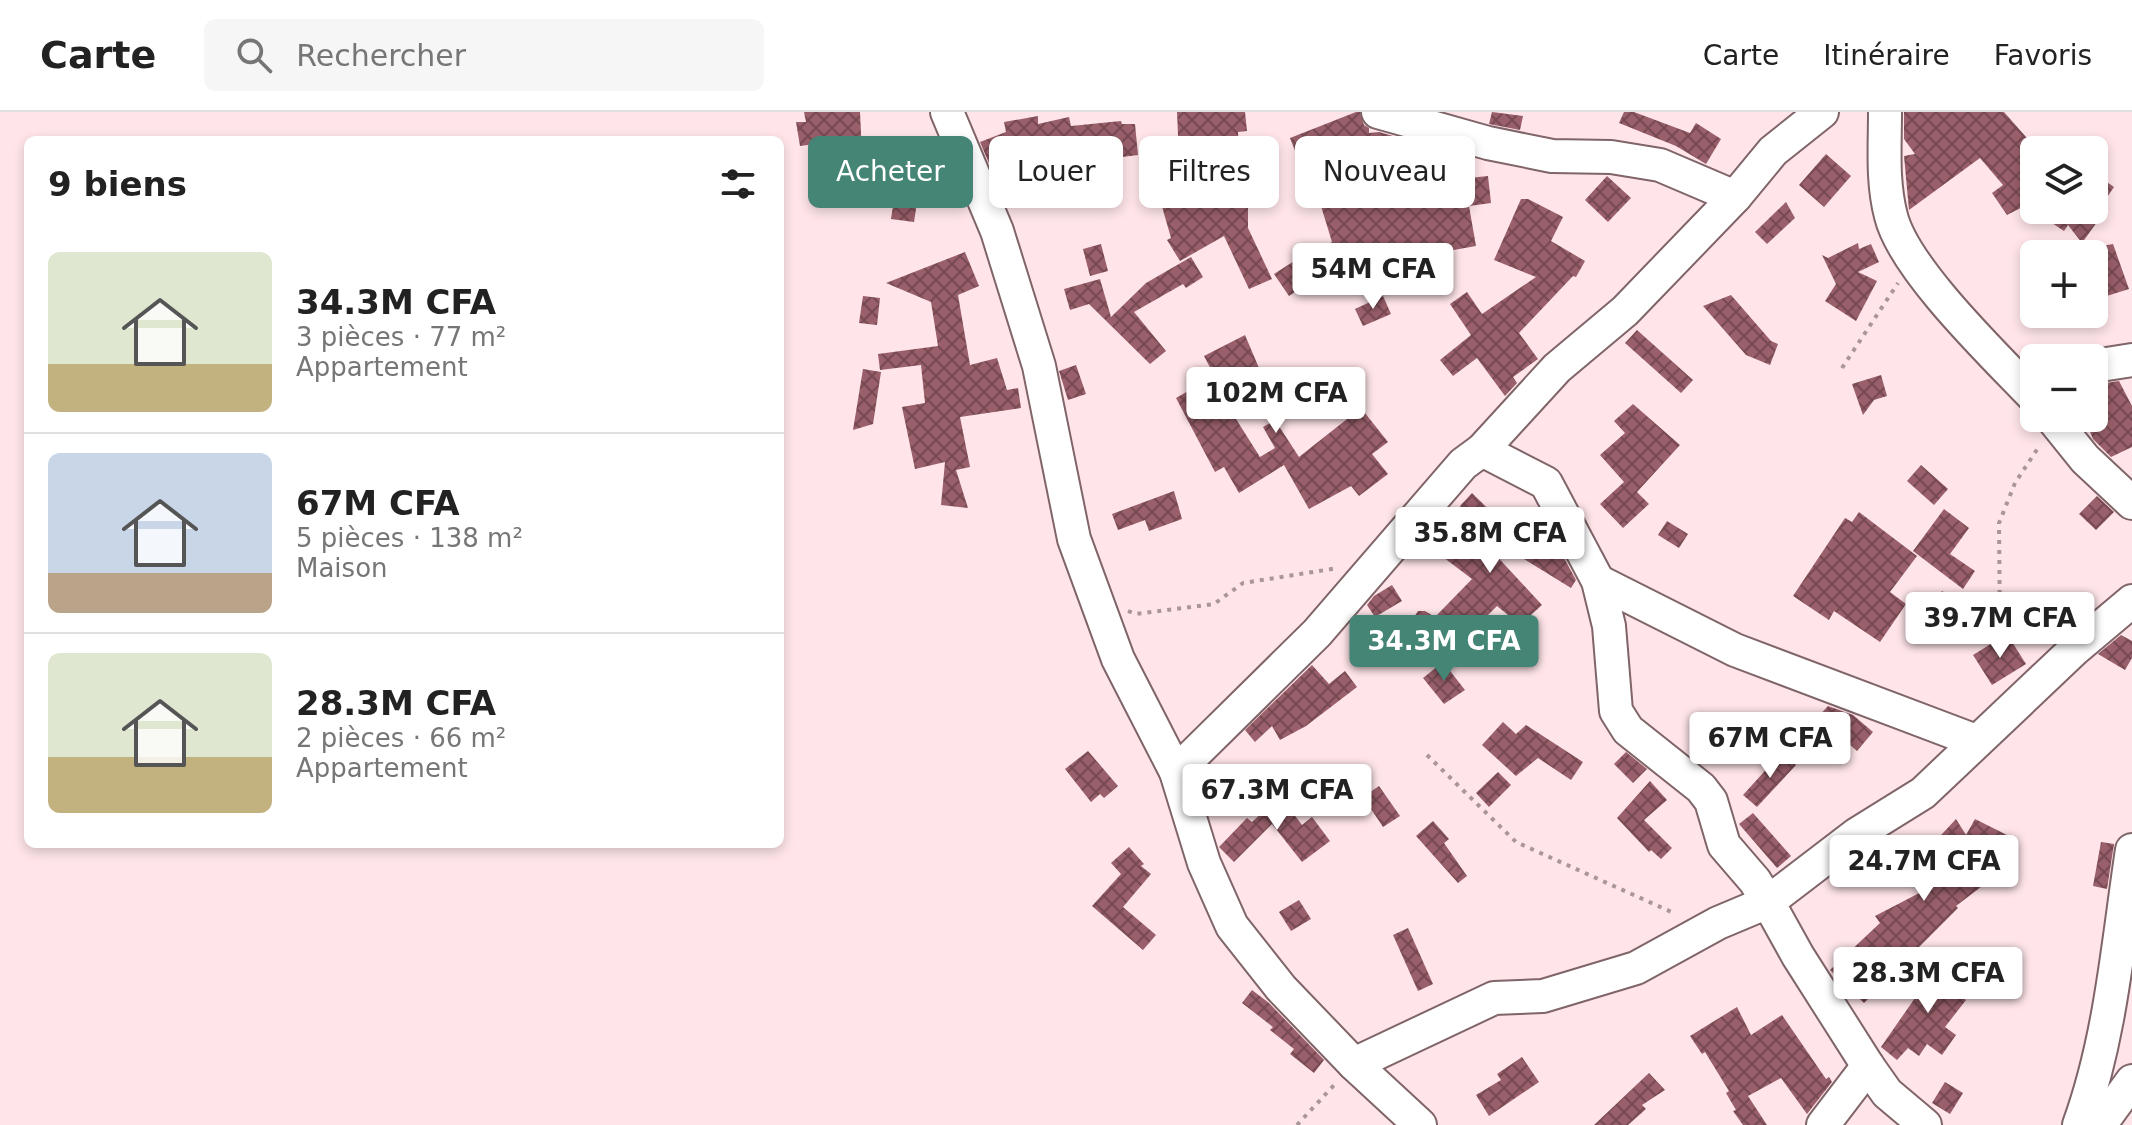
<!DOCTYPE html>
<html lang="fr">
<meta charset="utf-8">
<style>
:root{--surface:#fff;--page:#f6f6f6;--text:#222;--muted:#767676;--line:#e0e0e0;--accent:#448576}
body{margin:0;font-family:"DejaVu Sans",sans-serif;background:var(--page);color:var(--text);height:100vh;display:flex;flex-direction:column;font-size:30px;white-space:nowrap}
*{box-sizing:border-box;margin:0}
p{font-size:26px;color:var(--muted)}
.icon{flex:none;width:44px;height:44px;fill:none;stroke:currentColor;stroke-width:2;stroke-linecap:round;stroke-linejoin:round}
.map{position:relative;flex:1;overflow:hidden}
.side{position:absolute;left:24px;top:24px;width:760px;height:712px;display:flex;flex-direction:column;background:var(--surface);border-radius:12px;box-shadow:0 4px 12px #0003}
.side>*{flex:none}
.banner{position:absolute;left:808px;top:24px;width:760px;height:72px;display:flex;gap:16px}
.tools{position:absolute;left:2020px;top:24px;display:grid;gap:16px}
.tools a{display:grid;place-items:center;width:88px;height:88px;border-radius:12px;background:var(--surface);box-shadow:0 4px 12px #0003;font-size:40px}
.price{position:absolute;translate:-50% -68px;padding:0 18px;border-radius:8px;background:#fff;color:#222;font-size:26px;line-height:52px;filter:drop-shadow(0 2px 4px #0008)}
.price::after{content:'';position:absolute;left:50%;top:48px;width:24px;height:18px;margin-left:-12px;background:inherit;clip-path:polygon(0 0,100% 0,50% 100%)}
.price.current{background:var(--accent);color:#fff}
ul{padding:0;list-style:none}
li{display:flex;align-items:center;gap:24px;height:200px;padding:0 24px}
li+li{border-top:2px solid var(--line)}
li span{display:grid;place-items:center;flex:none;width:224px;height:160px;border-radius:12px;color:#555}
li>.icon{margin-inline-start:auto}
span .icon{width:96px;height:96px;fill:#fffc;stroke-width:1}
li b{font-size:34px}
h2{display:flex;justify-content:space-between;align-items:center;height:96px;padding:0 24px;font-size:34px}
.tag{padding:0 28px;border-radius:12px;background:var(--surface);box-shadow:0 4px 12px #0003;font-size:28px;line-height:72px}
.tag.current{background:var(--accent);color:#fff}
header{display:flex;align-items:center;gap:48px;box-sizing:border-box;height:112px;padding:0 40px;background:var(--surface);border-bottom:2px solid var(--line)}
header strong{font-size:38px}
nav{display:flex;gap:44px;margin-inline-start:auto;font-size:28px}
.search{width:560px;height:72px;background:var(--page);display:flex;align-items:center;gap:20px;box-sizing:border-box;padding:0 28px;border-radius:12px;color:var(--muted);font-size:30px}
.map>svg:first-child{display:block}
</style>
<header>
<strong>Carte</strong>
<div class="search"><svg class="icon" aria-label="search" viewBox="0 0 24 24"><circle cx="10" cy="10" r="6"/><path d="M15 15l6 6"/></svg>Rechercher</div>
<nav><a>Carte</a><a>Itinéraire</a><a>Favoris</a></nav>
</header>
<div class="map">
<svg width="2132" height="1013" viewBox="0 0 2132 1013">
<defs>
<pattern id="building-cross-hatch" width="8" height="8" patternUnits="userSpaceOnUse" patternTransform="scale(2)"><rect width="8" height="8" fill="#995f6a"/><path d="M0 0l8 8M0 8l8-8" fill="none" stroke="#774a53"/></pattern>
</defs>
<rect width="100%" height="100%" fill="#ffe5e9"/>
<g fill="url(#building-cross-hatch)">
<polygon points="804,0 860,0 862,42 823,45 822,31 800,34 796,10 806,10"/>
<polygon points="1177,0 1245,0 1247,19 1238,20 1241,75 1248,75 1248,116 1272,167 1249,177 1224,124 1180,149 1167,128 1171,126 1161,91 1171,88 1166,74 1180,69"/>
<polygon points="1356,0 1360,0 1364,13 1369,16 1369,21 1379,20 1393,24 1396,51 1399,51 1402,66 1434,65 1436,38 1462,43 1459,67 1488,64 1491,91 1469,94 1476,134 1437,141 1444,158 1397,179 1378,135 1350,140 1313,162 1316,166 1289,184 1274,162 1302,144 1304,148 1332,130 1321,94 1316,59 1305,64 1290,26"/>
<polygon points="1492,0 1523,4 1520,18 1489,12"/>
<polygon points="1624,0 1634,0 1690,21 1696,11 1721,27 1706,52 1676,34 1619,11"/>
<polygon points="1904,0 2004,0 2034,34 2034,89 2007,103 1992,81 2003,73 1980,46 1909,98 1904,44 1915,42 1904,27"/>
<polygon points="1038,4 1038,12 1069,5 1071,14 1121,9 1122,12 1135,12 1138,43 1043,55 1040,30 999,31 1004,53 991,56 980,30 1006,20 1004,10"/>
<polygon points="902,35 925,39 914,110 891,107"/>
<polygon points="1826,42 1851,64 1824,95 1799,73"/>
<polygon points="2094,61 2114,75 2092,107 2097,110 2082,131 2068,113 2064,119 2049,109 2057,98 2094,98"/>
<polygon points="1607,64 1631,86 1608,110 1585,88"/>
<polygon points="1521,87 1528,87 1563,105 1551,129 1585,149 1576,165 1573,164 1519,221 1538,247 1513,265 1517,271 1505,284 1477,246 1453,264 1440,248 1471,223 1450,192 1467,180 1482,202 1536,165 1494,148"/>
<polygon points="1786,90 1795,106 1767,132 1755,120"/>
<polygon points="1858,131 1859,137 1871,132 1879,150 1858,160 1877,169 1856,209 1825,189 1836,172 1822,143 1828,146"/>
<polygon points="1101,132 1108,159 1090,164 1083,137"/>
<polygon points="2113,132 2129,177 2094,188 2094,142 2090,142 2086,137"/>
<polygon points="965,140 979,174 958,183 970,253 997,246 1007,278 1018,276 1021,296 960,305 970,355 956,358 968,396 941,393 945,350 915,357 902,295 925,291 921,253 880,258 878,242 938,234 931,190 886,171"/>
<polygon points="1191,145 1203,165 1186,176 1183,172 1134,200 1166,239 1150,252 1089,192 1070,198 1064,177 1100,167 1111,205 1146,171"/>
<polygon points="1731,183 1771,229 1778,232 1770,253 1746,243 1703,194"/>
<polygon points="863,184 880,186 877,213 859,211"/>
<polygon points="1383,184 1391,202 1363,214 1355,197"/>
<polygon points="1637,218 1693,268 1681,281 1625,231"/>
<polygon points="1245,223 1259,256 1252,259 1263,275 1229,296 1260,345 1275,336 1263,315 1275,308 1299,345 1361,296 1388,330 1372,342 1388,362 1359,384 1351,374 1309,397 1284,353 1239,381 1224,355 1215,360 1176,286 1195,275 1194,273 1214,263 1204,244"/>
<polygon points="1076,253 1086,282 1068,288 1059,259"/>
<polygon points="863,257 881,260 873,312 853,318"/>
<polygon points="1881,263 1887,284 1874,288 1863,303 1852,272"/>
<polygon points="2119,269 2132,294 2132,335 2111,345 2093,327 2088,315 2094,311 2094,273"/>
<polygon points="1633,292 1680,333 1637,380 1649,392 1623,416 1600,392 1624,370 1600,343 1625,321 1614,309"/>
<polygon points="1921,353 1948,377 1934,393 1907,369"/>
<polygon points="1174,379 1182,407 1149,419 1145,408 1118,418 1112,402"/>
<polygon points="1472,381 1521,429 1535,414 1558,435 1576,468 1571,476 1466,411 1542,493 1520,513 1497,494 1467,524 1456,513 1440,536 1408,514 1418,499 1425,499 1435,505 1472,467 1439,442 1469,403 1460,394"/>
<polygon points="2097,384 2114,400 2096,418 2079,402"/>
<polygon points="1944,397 1969,416 1950,442 1975,459 1963,477 1913,439"/>
<polygon points="1859,400 1917,444 1890,480 1906,492 1880,530 1834,499 1829,508 1793,484 1845,406 1852,410"/>
<polygon points="1667,409 1688,422 1679,436 1658,423"/>
<polygon points="1392,473 1402,489 1375,505 1367,493 1374,484"/>
<polygon points="1942,479 1958,489 1933,526 1918,514"/>
<polygon points="2007,522 2026,552 1992,573 1973,543"/>
<polygon points="2121,523 2132,529 2132,546 2125,558 2098,542"/>
<polygon points="1443,550 1465,578 1444,592 1423,566"/>
<polygon points="1312,553 1329,572 1345,559 1357,575 1306,614 1280,628 1272,614 1255,630 1245,618"/>
<polygon points="1828,594 1853,603 1873,620 1857,639 1818,605"/>
<polygon points="1503,610 1516,622 1526,613 1583,650 1571,668 1538,646 1516,664 1482,633"/>
<polygon points="1088,639 1118,674 1104,686 1100,682 1091,690 1065,657"/>
<polygon points="1626,640 1647,657 1633,671 1614,652"/>
<polygon points="1782,640 1796,653 1757,695 1743,683"/>
<polygon points="1498,660 1511,673 1489,695 1476,681"/>
<polygon points="1207,662 1217,695 1208,698 1198,665"/>
<polygon points="1650,669 1667,688 1644,708 1672,736 1661,747 1651,738 1649,740 1617,706"/>
<polygon points="1379,674 1400,704 1383,715 1363,685"/>
<polygon points="1280,684 1302,713 1312,705 1330,729 1302,750 1272,712 1234,750 1219,735 1247,706 1252,710"/>
<polygon points="1753,701 1791,744 1777,756 1739,712"/>
<polygon points="1956,707 1966,723 1975,707 2009,724 1992,754 1998,762 1956,794 1958,796 1912,842 1904,837 1877,867 1879,876 1864,891 1830,858 1880,811 1875,804 1927,777 1908,753 1930,735"/>
<polygon points="1433,709 1449,727 1444,731 1467,764 1458,771 1416,724"/>
<polygon points="2101,730 2114,732 2107,777 2093,774"/>
<polygon points="1129,735 1144,752 1141,754 1151,762 1123,795 1156,823 1143,838 1092,794 1121,762 1111,751"/>
<polygon points="1299,788 1311,807 1291,819 1279,800"/>
<polygon points="1408,816 1433,872 1418,879 1393,823"/>
<polygon points="1942,847 1964,863 1953,878 1966,888 1945,915 1956,923 1942,943 1927,932 1919,944 1908,936 1897,948 1881,935"/>
<polygon points="1252,878 1269,891 1324,948 1314,961 1290,942 1294,937 1270,918 1273,915 1242,891"/>
<polygon points="1737,895 1751,923 1782,903 1826,967 1829,965 1832,970 1807,1002 1781,966 1748,984 1767,1013 1743,1013 1733,999 1736,998 1726,981 1729,979 1705,940 1702,942 1690,924"/>
<polygon points="1522,945 1539,970 1489,1004 1476,983 1501,968 1497,962"/>
<polygon points="1649,961 1665,978 1642,993 1646,997 1628,1013 1594,1013"/>
<polygon points="1945,970 1963,981 1950,1002 1932,991"/>
</g>
<g fill="none" stroke-linecap="round" stroke-linejoin="round">
<defs>
<g id="minor">
<polyline points="947,0 997,119 1039,254 1074,427 1118,547 1176,660 1204,751 1232,814 1281,876 1354,952 1420,1013"/>
<polyline points="1378,0 1488,31 1552,44 1611,45 1660,53 1735,85"/>
<path d="M1885,0c0,35 -3,70 6,104 13,53 104,140 143,181"/>
<polyline points="2094,254 2132,248"/>
<polyline points="2052,306 2085,347 2132,391"/>
<polyline points="1482,338 1546,371 1598,469 1609,514 1616,599 1628,618 1701,676 1711,689 1724,733 1755,769 1768,790 1857,722 1923,681 2075,537 2132,489"/>
<polyline points="1598,469 1735,538 1976,629"/>
<polyline points="1176,660 1317,521 1463,352 1482,338 1557,256 1625,199 1735,85 1773,39 1822,0"/>
<polyline points="1354,952 1494,886 1543,884 1636,856 1718,811 1768,790 1798,844 1868,954 1887,981 1925,1013"/>
<polyline points="1823,1013 1868,954"/>
<path d="M2079,1013c32,-88 39,-183 53,-275"/>
<polyline points="2100,1013 2132,969"/>
</g>
</defs>
<use href="#minor" stroke="#7f6468" stroke-width="36"/>
<g stroke="#aa9699" stroke-width="4" stroke-dasharray="4 6" stroke-linecap="butt">
<polyline points="1842,256 1898,171"/>
<polyline points="1128,499 1136,502 1214,492 1243,471 1338,456"/>
<polyline points="2000,522 1999,411 2015,371 2040,333"/>
<polyline points="1427,643 1516,730 1676,802"/>
<polyline points="1297,1013 1336,971"/>
</g>
<use href="#minor" stroke="#fff" stroke-width="32"/>
</g>
</svg>
<div class="tools">
<a><svg class="icon" aria-label="layers" viewBox="0 0 24 24"><path d="M12 4l9 5-9 5-9-5zM3 14l9 5 9-5"/></svg></a>
<a>+</a>
<a>−</a>
</div>
<b class="price" style="left:1373px;top:199px">54M CFA</b>
<b class="price" style="left:1276px;top:323px">102M CFA</b>
<b class="price" style="left:1490px;top:463px">35.8M CFA</b>
<b class="price" style="left:2000px;top:548px">39.7M CFA</b>
<b class="price current" style="left:1444px;top:571px">34.3M CFA</b>
<b class="price" style="left:1770px;top:668px">67M CFA</b>
<b class="price" style="left:1277px;top:720px">67.3M CFA</b>
<b class="price" style="left:1924px;top:791px">24.7M CFA</b>
<b class="price" style="left:1928px;top:903px">28.3M CFA</b>
<div class="banner">
<a class="tag current">Acheter</a>
<a class="tag">Louer</a>
<a class="tag">Filtres</a>
<a class="tag">Nouveau</a>
</div>
<section class="side">
<h2>9 biens<svg class="icon" aria-label="filters" viewBox="0 0 24 24"><path d="M4 7h16M4 17h16"/><circle cx="9" cy="7" r="2"/><circle cx="15" cy="17" r="2"/></svg></h2>
<ul>
<li><span style="background:linear-gradient(#dfe7d0 70%,#c2b280 0)"><svg class="icon" aria-label="home" viewBox="0 0 24 24"><path d="M3 11l9-7 9 7M6 9v11h12V9"/></svg></span><div><b>34.3M CFA</b><p>3 pièces · 77 m²</p><p>Appartement</p></div></li>
<li><span style="background:linear-gradient(#c9d6e8 75%,#b9a48a 0)"><svg class="icon" aria-label="home" viewBox="0 0 24 24"><path d="M3 11l9-7 9 7M6 9v11h12V9"/></svg></span><div><b>67M CFA</b><p>5 pièces · 138 m²</p><p>Maison</p></div></li>
<li><span style="background:linear-gradient(#dfe7d0 65%,#c2b280 0)"><svg class="icon" aria-label="home" viewBox="0 0 24 24"><path d="M3 11l9-7 9 7M6 9v11h12V9"/></svg></span><div><b>28.3M CFA</b><p>2 pièces · 66 m²</p><p>Appartement</p></div></li>
</ul>
</section>
</div>
